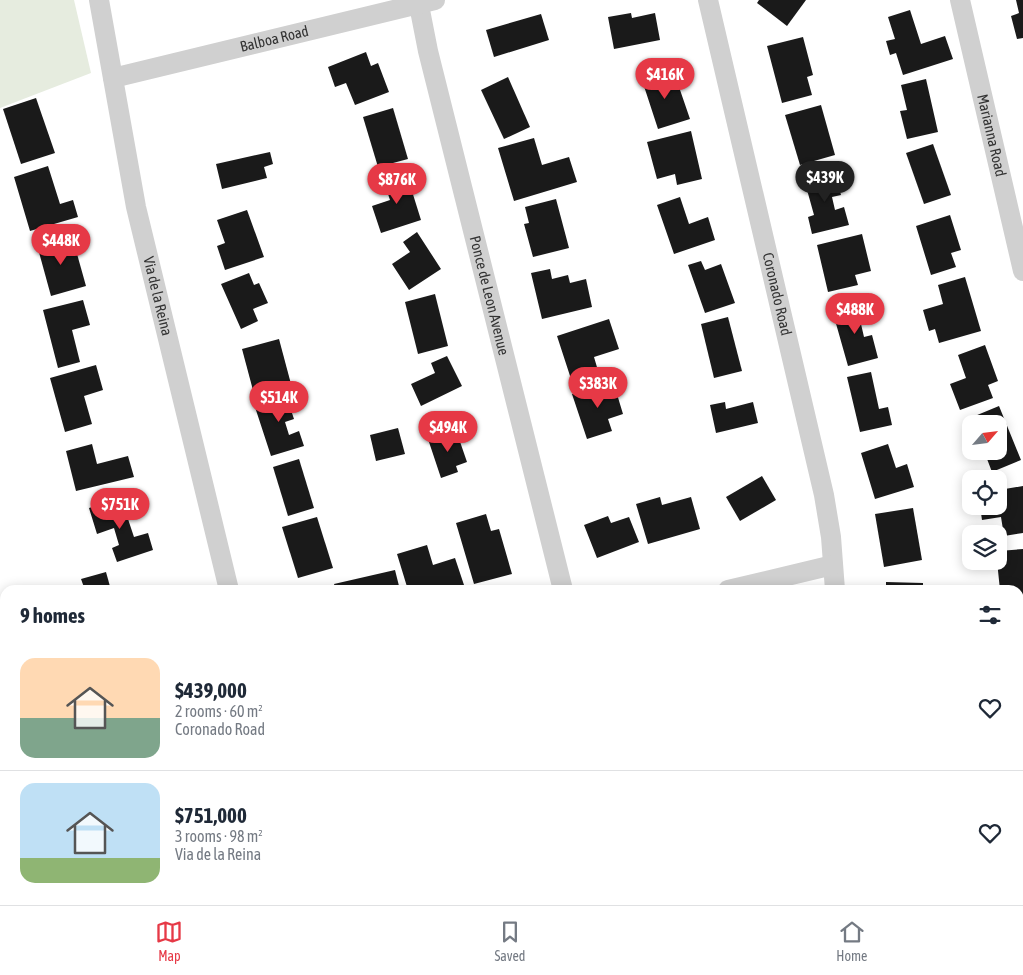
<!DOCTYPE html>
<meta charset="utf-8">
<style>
:root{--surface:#fff;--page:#f6f6f7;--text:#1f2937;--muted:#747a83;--line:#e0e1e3;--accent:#e63946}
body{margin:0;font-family:"Asap Condensed",sans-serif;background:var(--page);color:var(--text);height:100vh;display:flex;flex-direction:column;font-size:19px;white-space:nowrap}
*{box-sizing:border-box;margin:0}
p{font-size:16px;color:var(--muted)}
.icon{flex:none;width:28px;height:28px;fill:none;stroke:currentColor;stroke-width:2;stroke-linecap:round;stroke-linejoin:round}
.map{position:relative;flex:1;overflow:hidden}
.side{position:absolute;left:0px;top:585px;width:1024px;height:320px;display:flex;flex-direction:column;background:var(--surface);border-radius:15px 15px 0 0;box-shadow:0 2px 12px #0003}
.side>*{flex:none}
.needle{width:32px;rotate:62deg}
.tools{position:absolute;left:962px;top:415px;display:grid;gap:10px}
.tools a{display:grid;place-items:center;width:45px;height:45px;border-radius:10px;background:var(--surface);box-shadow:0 2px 12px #0003;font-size:25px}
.price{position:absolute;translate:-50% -42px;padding:0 11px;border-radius:18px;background:var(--accent);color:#fff;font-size:16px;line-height:32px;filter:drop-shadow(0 1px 2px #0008)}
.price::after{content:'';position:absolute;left:50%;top:30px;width:15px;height:11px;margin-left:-8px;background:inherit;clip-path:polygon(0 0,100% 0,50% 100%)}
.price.on{background:#222;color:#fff}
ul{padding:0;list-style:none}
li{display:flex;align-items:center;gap:15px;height:125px;padding:0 20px}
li+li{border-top:1px solid var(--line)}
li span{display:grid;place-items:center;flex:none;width:140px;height:100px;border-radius:15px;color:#555}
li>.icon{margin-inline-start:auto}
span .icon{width:60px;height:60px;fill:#fffc;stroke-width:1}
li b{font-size:21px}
h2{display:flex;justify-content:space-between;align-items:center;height:60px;padding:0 20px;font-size:21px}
.dock{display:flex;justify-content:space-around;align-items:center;height:70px;border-top:1px solid var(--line);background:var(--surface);font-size:14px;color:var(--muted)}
.dock a{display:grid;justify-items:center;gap:2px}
.dock .on{color:var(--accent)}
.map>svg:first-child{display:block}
</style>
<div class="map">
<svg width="1023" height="905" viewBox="0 0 1023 905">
<rect width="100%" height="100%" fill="#fff"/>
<g fill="#e6ecdf">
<polygon points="0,0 74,0 91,73 0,108"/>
<polygon points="0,818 5,838 5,900 32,900 35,905 0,905"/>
</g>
<g fill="#1a1a1a">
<polygon points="759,0 806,0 787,26 757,3"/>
<polygon points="1016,0 1023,0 1023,38 1017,39 1011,16 1019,13"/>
<polygon points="910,10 921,44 945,36 953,59 903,75 896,53 890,55 886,41 895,39 888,17"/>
<polygon points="631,13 632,18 655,13 660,40 614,49 608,17"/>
<polygon points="541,14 549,40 494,57 486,30"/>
<polygon points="803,37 813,75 807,77 812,95 782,103 767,46"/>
<polygon points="366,52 371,66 378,63 389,92 355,105 346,83 335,87 328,67"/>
<polygon points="666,69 671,86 678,84 690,119 658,129 641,77"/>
<polygon points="508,77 530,127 504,139 481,90"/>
<polygon points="926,79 938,132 907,139 900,111 907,110 901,85"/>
<polygon points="36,98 55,153 21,164 3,109"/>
<polygon points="821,105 835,155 800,165 785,115"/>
<polygon points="393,108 408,159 378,167 363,117"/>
<polygon points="691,131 702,179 677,185 675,174 657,179 647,142"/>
<polygon points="534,138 542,165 569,157 577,182 514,201 498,148"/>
<polygon points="933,144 951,195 924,204 906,153"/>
<polygon points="270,152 273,164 264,167 267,178 222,189 216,164"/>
<polygon points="48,166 60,204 73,200 78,217 30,231 14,177"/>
<polygon points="835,171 841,195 832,197 835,210 844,207 849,225 812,234 808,217 814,215 804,179"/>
<polygon points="406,172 421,220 381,233 372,206 390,200 383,179"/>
<polygon points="680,197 689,224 708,217 715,240 674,254 657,205"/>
<polygon points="556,199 569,248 533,257 524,224 529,223 525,207"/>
<polygon points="247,210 264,257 225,270 217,246 225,243 217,220"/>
<polygon points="950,215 961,250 951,253 956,267 931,275 916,226"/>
<polygon points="417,232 441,269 409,290 392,264 410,252 403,242"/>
<polygon points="862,234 871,271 855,275 858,285 828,292 817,245"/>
<polygon points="72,236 86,286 51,296 37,245"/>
<polygon points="701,261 705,270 721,264 735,303 705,313 688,265"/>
<polygon points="550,269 552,279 568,275 570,283 586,279 592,307 542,319 531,273"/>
<polygon points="249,273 254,285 259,283 268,303 253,309 258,321 241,329 221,284"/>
<polygon points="965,277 981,331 939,343 935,329 929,331 923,310 943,304 938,285"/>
<polygon points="435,294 448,346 418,354 405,302"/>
<polygon points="83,300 90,325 72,330 80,362 58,368 43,310"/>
<polygon points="865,304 870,321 861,324 864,337 872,335 878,358 848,366 833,313"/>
<polygon points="728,317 742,371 714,378 701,324"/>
<polygon points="609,319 619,349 594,357 599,374 572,382 557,336"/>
<polygon points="279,339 291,384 254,394 242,349"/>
<polygon points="985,345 998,381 988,385 993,398 960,410 950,384 966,378 958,355"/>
<polygon points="447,356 462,386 421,406 411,384 435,373 431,363"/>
<polygon points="96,365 103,390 84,396 92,424 65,432 50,378"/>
<polygon points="871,372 879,409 888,407 892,425 860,432 847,377"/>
<polygon points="613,381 623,414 608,419 612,431 587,439 572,394"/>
<polygon points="299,390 302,400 289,404 294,419 285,422 289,435 299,431 304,446 271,456 254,404"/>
<polygon points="725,402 726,409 753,402 758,423 716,433 710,405"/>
<polygon points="999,406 1021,460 992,472 984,451 999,451 999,424 973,424 970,418"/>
<polygon points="398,428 405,454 376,461 370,435"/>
<polygon points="456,430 467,462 456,466 458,472 441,478 428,439"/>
<polygon points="92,444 97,464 128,456 134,477 76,491 66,451"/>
<polygon points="888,444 896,468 907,464 914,487 875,499 861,453"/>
<polygon points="299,459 314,508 288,516 273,467"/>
<polygon points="762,476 776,500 740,521 726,497"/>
<polygon points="1023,486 1023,533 1004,536 1001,517 982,520 980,506 999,506 999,490"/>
<polygon points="660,497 662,505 691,497 700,529 648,544 636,504"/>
<polygon points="121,498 134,537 148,533 153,550 117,562 112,548 119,545 114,528 97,534 89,508"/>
<polygon points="913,508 922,560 884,567 875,514"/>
<polygon points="486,514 491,531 499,529 512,574 474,584 456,523"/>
<polygon points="608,516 611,523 629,517 639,542 597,558 584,525"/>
<polygon points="317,517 333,568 298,578 282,527"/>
<polygon points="427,545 433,565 455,558 464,585 448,590 408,590 397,554"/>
<polygon points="1023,549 1023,598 1019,599 1019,590 1000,590 997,561 999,561 999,551"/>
<polygon points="395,570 400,590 336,590 334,584"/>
<polygon points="106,572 111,590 85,590 81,579"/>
<polygon points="886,582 923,583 923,590 886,590"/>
<polygon points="1019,630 1023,630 1023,685 1019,684"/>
<rect x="1019" y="704" width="4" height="56"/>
<polygon points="1019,808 1020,808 1022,839 1019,840"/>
<polygon points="34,900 57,900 59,903 36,905"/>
<polygon points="376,900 410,900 411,905 377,905"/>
<polygon points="662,900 705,900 705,901 700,902 701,905 663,905"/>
<rect x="748" y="900" width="41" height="5"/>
<rect x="884" y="900" width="26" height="5"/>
<polygon points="969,900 1010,900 1010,905 970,905"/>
</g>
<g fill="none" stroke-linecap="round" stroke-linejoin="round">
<g stroke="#d0d0d0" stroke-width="20">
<path id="s1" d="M99,0l37,207 93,383"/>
<path id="s2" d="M418,0l10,51 135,539"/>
<path id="s3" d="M708,0l116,495 7,42 4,53"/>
<path id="s4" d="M960,0l63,271"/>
<path id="s5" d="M113,78l322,-78"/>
<polyline points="728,590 833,565"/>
<polyline points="306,900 307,905"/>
<polyline points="610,900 610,905"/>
<polyline points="836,905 836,900"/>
</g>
</g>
<g text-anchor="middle" stroke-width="5" stroke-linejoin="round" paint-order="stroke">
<g font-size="15" fill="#333" stroke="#fff">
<text dy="5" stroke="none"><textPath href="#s5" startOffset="166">Balboa Road</textPath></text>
<text dy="5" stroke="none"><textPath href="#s4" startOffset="139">Marianna Road</textPath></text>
<text dy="5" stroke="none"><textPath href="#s3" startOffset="302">Coronado Road</textPath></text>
<text dy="5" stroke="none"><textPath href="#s2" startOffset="304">Ponce de Leon Avenue</textPath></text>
<text dy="5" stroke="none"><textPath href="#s1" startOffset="302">Via de la Reina</textPath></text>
</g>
</g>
</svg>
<div class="tools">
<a><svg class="needle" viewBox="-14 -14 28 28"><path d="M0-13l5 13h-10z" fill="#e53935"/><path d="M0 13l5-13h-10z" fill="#747a83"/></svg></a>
<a><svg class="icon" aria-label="locate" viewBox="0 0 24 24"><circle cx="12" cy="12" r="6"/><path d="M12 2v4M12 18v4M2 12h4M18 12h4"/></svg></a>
<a><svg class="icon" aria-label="layers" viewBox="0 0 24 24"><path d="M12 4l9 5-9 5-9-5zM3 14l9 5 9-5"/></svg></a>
</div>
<b class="price" style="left:665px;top:100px">$416K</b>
<b class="price on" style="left:825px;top:203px">$439K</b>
<b class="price" style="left:397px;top:205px">$876K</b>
<b class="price" style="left:61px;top:266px">$448K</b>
<b class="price" style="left:855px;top:335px">$488K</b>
<b class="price" style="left:598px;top:409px">$383K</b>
<b class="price" style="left:279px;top:423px">$514K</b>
<b class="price" style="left:448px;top:453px">$494K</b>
<b class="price" style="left:120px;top:530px">$751K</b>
<section class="side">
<h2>9 homes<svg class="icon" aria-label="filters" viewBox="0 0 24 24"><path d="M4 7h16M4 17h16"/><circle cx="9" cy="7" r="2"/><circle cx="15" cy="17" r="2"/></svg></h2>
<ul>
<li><span style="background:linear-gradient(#ffd9b3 60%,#7fa58c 0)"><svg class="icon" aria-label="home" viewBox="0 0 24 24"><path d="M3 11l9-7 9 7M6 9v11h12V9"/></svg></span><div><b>$439,000</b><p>2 rooms · 60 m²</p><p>Coronado Road</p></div><svg class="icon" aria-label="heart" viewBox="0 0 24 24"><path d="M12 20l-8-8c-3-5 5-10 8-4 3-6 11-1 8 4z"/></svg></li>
<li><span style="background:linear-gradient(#bfe0f5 75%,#8fb573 0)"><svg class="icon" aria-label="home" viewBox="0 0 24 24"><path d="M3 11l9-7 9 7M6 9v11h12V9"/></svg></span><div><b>$751,000</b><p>3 rooms · 98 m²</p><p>Via de la Reina</p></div><svg class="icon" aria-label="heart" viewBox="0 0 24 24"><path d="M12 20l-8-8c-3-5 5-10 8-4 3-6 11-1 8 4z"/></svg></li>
</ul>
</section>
</div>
<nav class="dock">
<a class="on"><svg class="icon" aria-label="map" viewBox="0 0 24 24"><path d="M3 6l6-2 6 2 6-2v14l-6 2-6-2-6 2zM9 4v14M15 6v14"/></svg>Map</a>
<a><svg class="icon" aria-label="saved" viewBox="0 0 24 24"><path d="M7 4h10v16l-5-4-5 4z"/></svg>Saved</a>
<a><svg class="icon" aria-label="home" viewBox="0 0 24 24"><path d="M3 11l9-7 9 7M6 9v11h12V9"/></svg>Home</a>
</nav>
